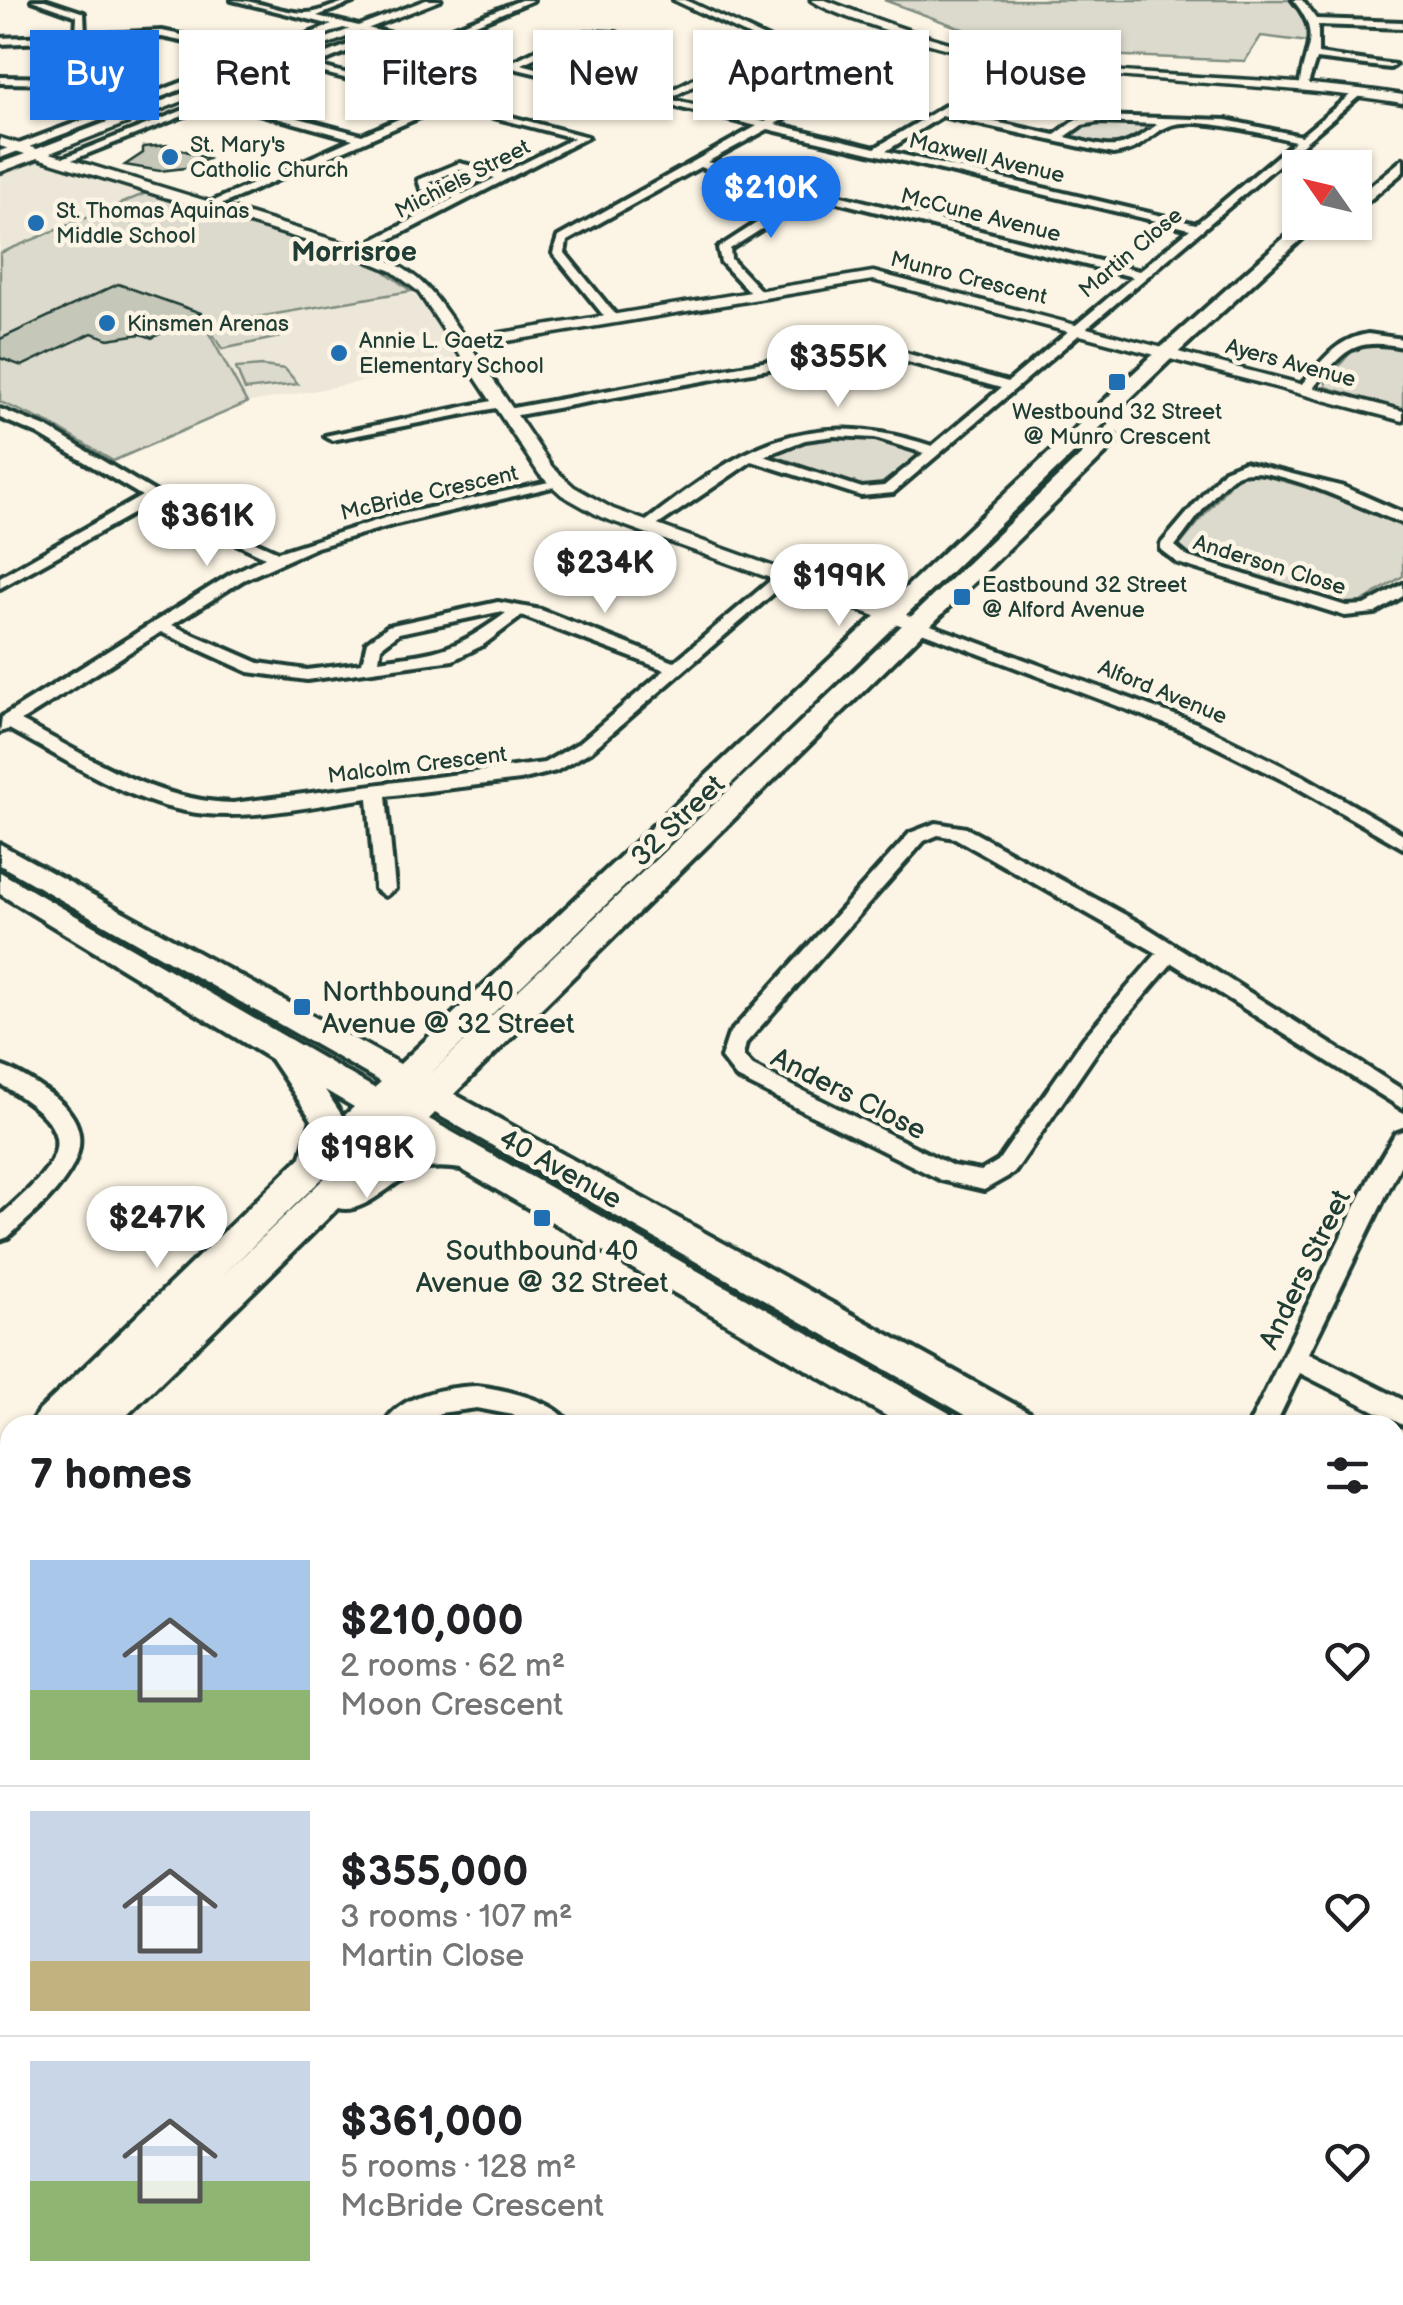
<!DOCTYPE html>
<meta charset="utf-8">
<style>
:root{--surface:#fff;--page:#f2f2f2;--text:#202124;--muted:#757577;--line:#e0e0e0;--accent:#1a73e8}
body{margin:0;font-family:"Balsamiq Sans",sans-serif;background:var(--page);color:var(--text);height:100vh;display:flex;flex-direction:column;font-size:38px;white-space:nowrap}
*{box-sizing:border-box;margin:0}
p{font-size:32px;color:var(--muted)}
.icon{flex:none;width:55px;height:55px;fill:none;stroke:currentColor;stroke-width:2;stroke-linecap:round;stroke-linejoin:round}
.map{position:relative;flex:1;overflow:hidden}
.panel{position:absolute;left:0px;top:1415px;width:1405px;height:890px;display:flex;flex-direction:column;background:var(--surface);border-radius:30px 30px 0 0;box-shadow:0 2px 8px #0004}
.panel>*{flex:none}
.hud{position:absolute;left:30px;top:30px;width:1345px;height:90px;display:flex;gap:20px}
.needle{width:65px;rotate:304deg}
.controls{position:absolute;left:1282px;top:150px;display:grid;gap:20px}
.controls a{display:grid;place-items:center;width:90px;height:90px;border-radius:0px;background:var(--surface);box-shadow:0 2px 8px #0004;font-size:50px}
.price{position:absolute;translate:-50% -85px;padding:0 22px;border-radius:35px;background:#fff;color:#222;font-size:32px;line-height:65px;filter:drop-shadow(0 2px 5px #0008)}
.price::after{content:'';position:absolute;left:50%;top:60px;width:30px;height:22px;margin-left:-15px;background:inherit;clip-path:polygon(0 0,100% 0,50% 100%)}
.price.current{background:var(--accent);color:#fff}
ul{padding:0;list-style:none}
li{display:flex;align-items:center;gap:30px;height:250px;padding:0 30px}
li+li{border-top:2px solid var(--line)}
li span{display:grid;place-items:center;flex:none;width:280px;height:200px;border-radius:0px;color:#555}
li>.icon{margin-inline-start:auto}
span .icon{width:120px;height:120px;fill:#fffc;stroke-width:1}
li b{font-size:42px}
h2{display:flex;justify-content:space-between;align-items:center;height:120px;padding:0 30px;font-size:42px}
.pill{padding:0 35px;border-radius:0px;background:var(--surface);box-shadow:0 2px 8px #0004;font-size:35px;line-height:90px}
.pill.current{background:var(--accent);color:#fff}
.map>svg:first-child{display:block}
</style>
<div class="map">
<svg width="1403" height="2305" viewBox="0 0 1403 2305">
<rect width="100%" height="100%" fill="#fcf5e5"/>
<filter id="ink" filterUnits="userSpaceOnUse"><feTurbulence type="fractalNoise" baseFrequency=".01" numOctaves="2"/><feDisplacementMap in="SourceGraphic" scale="20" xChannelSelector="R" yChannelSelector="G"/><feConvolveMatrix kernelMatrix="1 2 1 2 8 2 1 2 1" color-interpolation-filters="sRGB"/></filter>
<g filter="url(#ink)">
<g fill="#ece7d8">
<polygon points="40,159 146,193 0,253 0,174"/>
<polygon points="411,291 455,344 463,363 247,403 204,326"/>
</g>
<g fill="#dcdacc" stroke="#7e8c80" stroke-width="2.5">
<polygon points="884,0 1297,0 1318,36 1317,43 1261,36 1245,61 1102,55 1035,46 979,35"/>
<polygon points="608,31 631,44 561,77 512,65 589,32"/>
<polygon points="1079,122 1167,122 1122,150 1056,139"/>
<polygon points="146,193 350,256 379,267 411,291 205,326 247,403 113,461 51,424 0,402 0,253"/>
<path d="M271,323l9,14 -58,12 -13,-21c21,-5 40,0 62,-5z"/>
<polygon points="1367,339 1403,347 1403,410 1326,387 1326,381 1357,345"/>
<polygon points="262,366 285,369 298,384 245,390 236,368"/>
<path d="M864,436l46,11 7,9 -36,28 -15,3 -95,-32c22,-19 65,-18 93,-19z"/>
<polygon points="1246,471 1338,496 1403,527 1403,576 1358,604 1343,605 1176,550 1237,475"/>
</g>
<g fill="#c5c7b9" stroke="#1f3d34" stroke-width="2.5">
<polygon points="169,145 208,159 185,168 160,171 125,165 143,153 143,147"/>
<polygon points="118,284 201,313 152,338 141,334 108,339 92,333 22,366 0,358 0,339"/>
</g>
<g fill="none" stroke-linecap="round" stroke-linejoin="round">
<defs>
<g id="minor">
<path d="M32,0h13l39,13 1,22 77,-4 100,21 70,-27 -100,-25c25,0 47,12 72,13 18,1 35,-13 54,-13l-41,16 104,25 100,-41h12l-102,43 80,19 42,-20 33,-10 30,1 20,9 -66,34 88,21 107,-54 -91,-43h11l92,43 -109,56 97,23 152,-84h6v4l-148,82 100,24 145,-87 3,5 -74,46 106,23 20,-15 23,-4 128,4 75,16 55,-46 8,2 -471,401 -32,3 -109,-35 -106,72 -8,-5 3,-3c99,-76 161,-122 291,-79l69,-58 -111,-31 -40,-3 -343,63 -7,-4 2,-3 348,-64 41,3 117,33 125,-105 -319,-81 -84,53 1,10 32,34 -10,3 -32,-34 -3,-14 85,-55 -103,-26 -133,74 -2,12 53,65 -10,3 -55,-68 5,-16 199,-111 -374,-89 -69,28 274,72 -230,119 -4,-2v-4l100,-52 -33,-9 -3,-9 41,-17 45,10 70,-35 -127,-33 -238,105 -4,-5 148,-66 -135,-37 -154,61 -9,-2 318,-126 -30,-7 -343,130v-7l137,-51 -66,-16 -71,-1v-6l71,1 75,18 106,-40 -90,-19 -162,7v-6l76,-3 1,-19zM601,36l23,6 -64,32 -39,-10 53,-24zM305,68l132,34 -75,33 -135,-36zM942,116l171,38c34,-5 31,-18 56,-28 24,-11 99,9 126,15l-99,83 -310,-73zM1098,122l60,2c-42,31 -45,24 -93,13l17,-12zM768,129l422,100 -51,42 -432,-109zM460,169l35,9 -32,16 -35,-11zM834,436l41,2 49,15 -40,33 -22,2 -98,-32 41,-16z"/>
<path d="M1293,0h9l14,19 87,3v6l-85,-3v29l77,11 -5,3 -74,-9 -8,25 -8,2c3,-38 24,-49 -7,-86z"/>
<path d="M1368,334l35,5v8c-54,-11 -61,7 -93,45h-10v-6c21,-23 35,-47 68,-52z"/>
<polygon points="501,399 508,403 506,406 332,440 325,436"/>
<path d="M0,409l48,19 140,84 90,40 110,-35 170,-37 7,4 -169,40 -79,23 -74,33 -71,45 87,38 48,7 55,-7 5,-21 21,-16 110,-24 43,8 133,52 103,-87 14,3 -200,173 -35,20 -36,9 -134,16 9,93 -10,7 -10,-7 -7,-91c-53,7 -109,21 -162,16 -71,-6 -135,-52 -197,-85l-9,3 2,-15 229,-143 34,-17 -113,-54 -152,85v-11l142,-81 -104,-62 -38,-16zM498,612l8,1c-52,38 -65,39 -127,47l2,-13 18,-14zM522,616l143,54 -86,73 -35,20 -311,40c-80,-2 -143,-46 -212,-82l140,-89 88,40 58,8 146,-20 30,-15z"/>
<path d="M1244,462l100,25 59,26v10c-33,-10 -139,-66 -168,-47 -20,13 -44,51 -60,70l13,11 158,49 19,-1 38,-21v12l-28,17 -30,3 -167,-53 -17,-13v-6l63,-74z"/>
<polygon points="917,620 1196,723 1303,776 1403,834 1403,848 1291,784 1184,731 911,628 911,622"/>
<path d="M936,823l30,5 174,95 263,167v19l-231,-146 -74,87 -84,123 -30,17 -43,-10 -204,-102 -16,-20 8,-24 181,-201zM938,835l17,3 202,115 -73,85 -86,123 -17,10 -28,-5 -200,-100 -10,-10 3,-13 178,-202z"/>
<path d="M0,1066c17,5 34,16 49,27 71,50 1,106 -41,144l-8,3v-24c64,-57 86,-82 0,-132z"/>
<polygon points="1403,1131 1403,1160 1309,1353 1403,1400 1403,1425 1300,1373 1275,1425 1249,1425 1372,1173 1395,1134"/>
<path d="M477,1386c25,3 82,15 93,39h-36l-21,-10 -36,-7 -37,5 -22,12h-34c14,-30 63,-38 93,-39z"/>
<polygon points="1395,1948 1403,1951 1403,1984 1395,1981"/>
<polygon points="0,1959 10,1963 10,1996 0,1992"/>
<polygon points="10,2116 10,2166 0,2170 0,2120"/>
<polygon points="528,2295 564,2295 561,2305 525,2305"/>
<polygon points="986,2295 1080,2295 1084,2305 1023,2305 1022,2301 1021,2305 985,2305"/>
</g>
<g id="tertiary">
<path d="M426,0h15l-391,153 313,96c59,24 67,39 102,90l408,-67 530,139v10l-530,-141 -402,67 81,120 22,20 39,22 311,112 3,4 -10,6 -316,-114 -39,-22 -22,-20 -122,-184 -26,-20 -39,-16 -315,-97 -38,14v-9l25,-9 -25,-8v-8l37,11z"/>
<path d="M811,0h14c67,26 134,50 205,61 124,20 249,14 373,34v8c-172,-29 -347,-13 -514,-72 -26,-9 -56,-17 -78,-31z"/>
</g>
<g id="secondary">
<polygon points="1403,159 1403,172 1355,212 1355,199"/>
<path d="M1302,222h18l-150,138 -744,718 675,-642h14v8l-661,650 576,319 6,12h-53l-548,-312 -6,6 520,294 6,12h-53l-441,-256c-14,-2 -28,-3 -42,1 -24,8 -55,46 -81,38l-221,217h-86l6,-12 264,-256 11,-37 -41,-61 -271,-165v-22l374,216 7,-6 -381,-217v-21l400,220 756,-712zM325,1090l29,17 -11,10zM380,1122l2,1 -160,153zM409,1139l10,6 -25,8z"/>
<polygon points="10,1452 10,1494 0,1498 0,1455"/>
<polygon points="10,1501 10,1546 0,1550 0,1505"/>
<polygon points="1395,1620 1403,1623 1403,1665 1395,1662"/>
<polygon points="1395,1669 1403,1672 1403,1716 1395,1713"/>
</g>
</defs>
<use href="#minor" stroke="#1f3d34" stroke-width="8"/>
<use href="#tertiary" stroke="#1f3d34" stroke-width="7"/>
<use href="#secondary" stroke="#1f3d34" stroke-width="8"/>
<use href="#minor" fill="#fcf5e5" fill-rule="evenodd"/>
<use href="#tertiary" fill="#fcf5e5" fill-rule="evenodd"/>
<use href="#secondary" fill="#fcf5e5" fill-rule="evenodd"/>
</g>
</g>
<g fill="#1f6fb2" stroke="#fcf5e5" stroke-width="4">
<circle cx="170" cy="157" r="10"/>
<circle cx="36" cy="223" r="10"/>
<circle cx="107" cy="323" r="10"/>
<circle cx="339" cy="353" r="10"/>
<rect x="1107" y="372" width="20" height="20" rx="5"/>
<rect x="952" y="587" width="20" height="20" rx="5"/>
<rect x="292" y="997" width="20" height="20" rx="5"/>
<rect x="532" y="1208" width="20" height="20" rx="5"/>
</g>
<g text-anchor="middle" stroke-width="9" stroke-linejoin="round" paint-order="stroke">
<g font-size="22" fill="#1f3d34" stroke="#fcf5e5" text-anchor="start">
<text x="190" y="152">St. Mary's<tspan x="190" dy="25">Catholic Church</tspan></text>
<text x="56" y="218">St. Thomas Aquinas<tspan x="56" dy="25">Middle School</tspan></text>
<text x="127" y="331">Kinsmen Arenas</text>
<text x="359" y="348">Annie L. Gaetz<tspan x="359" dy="25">Elementary School</tspan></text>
<text x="1117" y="419" text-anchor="middle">Westbound 32 Street<tspan x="1117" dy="25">@ Munro Crescent</tspan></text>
<text x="982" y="592">Eastbound 32 Street<tspan x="982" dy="25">@ Alford Avenue</tspan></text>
</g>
<g font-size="22" fill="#1f3d34" stroke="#fcf5e5">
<text transform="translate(987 157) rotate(13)" y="8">Maxwell Avenue</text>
<text transform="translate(462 178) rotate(-27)" y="8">Michiels Street</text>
<text transform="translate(981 214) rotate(14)" y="8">McCune Avenue</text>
<text transform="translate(1130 252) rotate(-40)" y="8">Martin Close</text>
<text transform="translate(969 277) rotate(14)" y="8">Munro Crescent</text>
<text transform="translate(1291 362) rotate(15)" y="8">Ayers Avenue</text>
<text transform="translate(429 492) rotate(-13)" y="8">McBride Crescent</text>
<text transform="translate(1270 564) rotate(17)" y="8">Anderson Close</text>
<text transform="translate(1163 691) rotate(22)" y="8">Alford Avenue</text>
<text transform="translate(417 764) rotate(-7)" y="8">Malcolm Crescent</text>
</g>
<g font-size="28" font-weight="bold" fill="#1f3d34" stroke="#fcf5e5">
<text x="354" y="261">Morrisroe</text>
</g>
<g font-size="28" fill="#1f3d34" stroke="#fcf5e5">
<text transform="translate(677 820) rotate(-44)" y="10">32 Street</text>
<text transform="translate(849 1093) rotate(27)" y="10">Anders Close</text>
<text transform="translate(561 1168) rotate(29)" y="10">40 Avenue</text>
<text transform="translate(1304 1269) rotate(-64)" y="10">Anders Street</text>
</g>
<g font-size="28" fill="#1f3d34" stroke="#fcf5e5" text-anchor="start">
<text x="322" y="1001">Northbound 40<tspan x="322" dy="32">Avenue @ 32 Street</tspan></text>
<text x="542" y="1260" text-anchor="middle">Southbound 40<tspan x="542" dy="32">Avenue @ 32 Street</tspan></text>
</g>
</g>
</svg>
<div class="controls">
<a><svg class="needle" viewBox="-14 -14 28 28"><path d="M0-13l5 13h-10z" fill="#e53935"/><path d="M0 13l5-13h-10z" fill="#757577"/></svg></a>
</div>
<b class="price current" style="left:771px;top:241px">$210K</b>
<b class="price" style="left:838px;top:410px">$355K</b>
<b class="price" style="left:207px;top:569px">$361K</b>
<b class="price" style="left:605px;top:616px">$234K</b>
<b class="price" style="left:839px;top:629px">$199K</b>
<b class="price" style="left:367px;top:1201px">$198K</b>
<b class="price" style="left:157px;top:1271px">$247K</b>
<div class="hud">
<a class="pill current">Buy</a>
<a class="pill">Rent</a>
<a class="pill">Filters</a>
<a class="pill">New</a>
<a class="pill">Apartment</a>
<a class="pill">House</a>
</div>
<section class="panel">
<h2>7 homes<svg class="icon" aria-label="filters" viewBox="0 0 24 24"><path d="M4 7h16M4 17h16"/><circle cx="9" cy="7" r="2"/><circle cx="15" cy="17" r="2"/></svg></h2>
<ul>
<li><span style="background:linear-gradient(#a9c7e8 65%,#8fb573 0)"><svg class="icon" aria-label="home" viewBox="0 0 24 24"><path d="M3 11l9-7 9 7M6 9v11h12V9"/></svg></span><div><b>$210,000</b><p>2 rooms · 62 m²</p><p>Moon Crescent</p></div><svg class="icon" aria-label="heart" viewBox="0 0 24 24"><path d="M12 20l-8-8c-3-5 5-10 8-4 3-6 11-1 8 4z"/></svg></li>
<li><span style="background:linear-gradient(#c9d6e8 75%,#c2b280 0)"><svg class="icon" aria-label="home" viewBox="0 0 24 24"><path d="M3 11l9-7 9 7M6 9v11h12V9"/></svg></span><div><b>$355,000</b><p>3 rooms · 107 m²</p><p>Martin Close</p></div><svg class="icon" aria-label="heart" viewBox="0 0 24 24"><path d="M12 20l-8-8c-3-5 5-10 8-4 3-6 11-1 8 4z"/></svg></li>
<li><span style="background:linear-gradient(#c9d6e8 60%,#8fb573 0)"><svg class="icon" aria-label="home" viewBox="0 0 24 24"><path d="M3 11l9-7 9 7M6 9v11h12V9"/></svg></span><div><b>$361,000</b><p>5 rooms · 128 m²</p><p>McBride Crescent</p></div><svg class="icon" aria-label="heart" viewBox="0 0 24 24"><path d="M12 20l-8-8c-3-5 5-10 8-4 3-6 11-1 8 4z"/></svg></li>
</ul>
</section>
</div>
